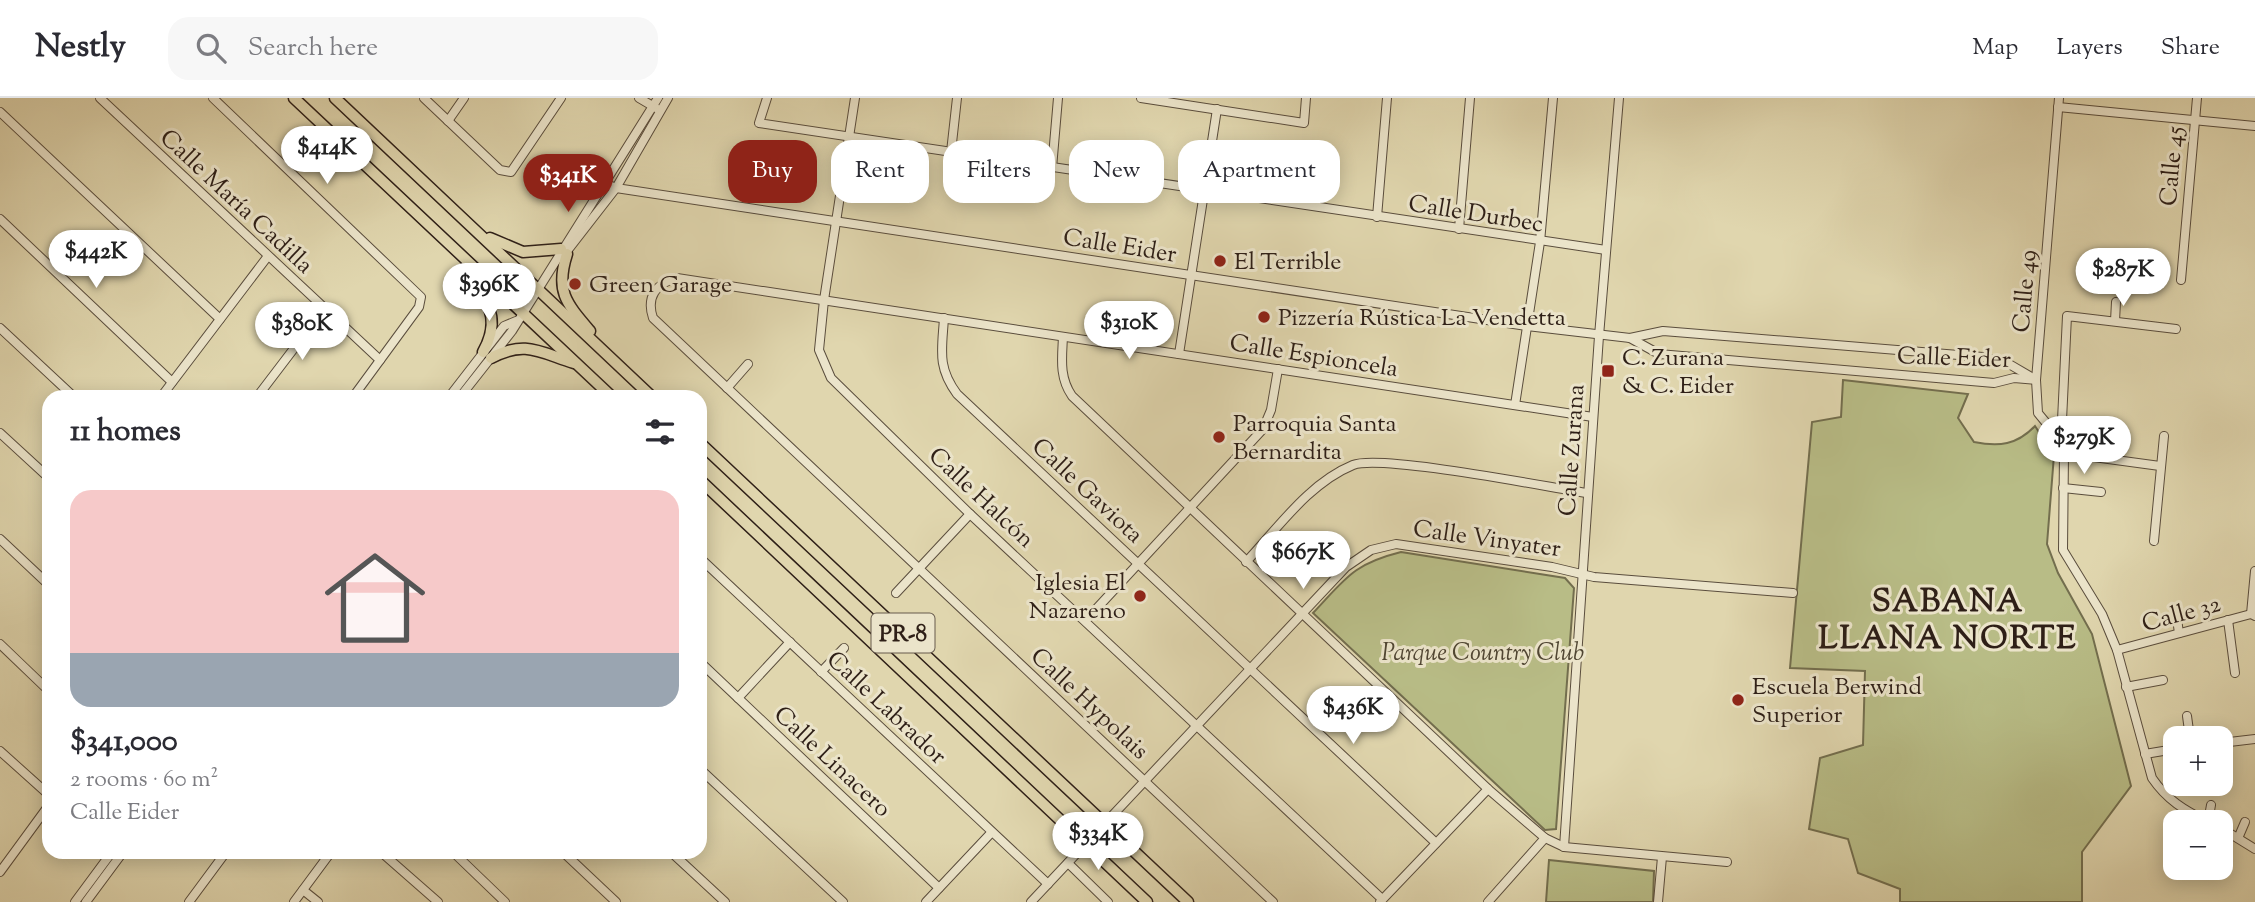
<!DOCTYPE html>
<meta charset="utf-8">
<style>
:root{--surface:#fff;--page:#f7f7f7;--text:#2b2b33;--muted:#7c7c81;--line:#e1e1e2;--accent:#8f2418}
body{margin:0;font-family:"Sorts Mill Goudy",serif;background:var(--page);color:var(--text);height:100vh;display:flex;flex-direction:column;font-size:26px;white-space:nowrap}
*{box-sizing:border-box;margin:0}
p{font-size:23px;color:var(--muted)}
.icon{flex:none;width:38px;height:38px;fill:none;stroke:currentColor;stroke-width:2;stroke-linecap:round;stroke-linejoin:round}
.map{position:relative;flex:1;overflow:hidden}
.details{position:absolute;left:42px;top:292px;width:665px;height:469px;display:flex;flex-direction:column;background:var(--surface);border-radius:21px;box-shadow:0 4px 18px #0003}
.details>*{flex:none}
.banner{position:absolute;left:728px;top:42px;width:665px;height:63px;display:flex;gap:14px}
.tools{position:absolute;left:2163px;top:628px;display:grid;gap:14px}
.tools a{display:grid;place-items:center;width:70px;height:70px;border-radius:14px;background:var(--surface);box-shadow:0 4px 18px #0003;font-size:35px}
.price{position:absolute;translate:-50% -60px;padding:0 16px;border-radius:24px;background:#fff;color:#222;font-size:23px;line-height:46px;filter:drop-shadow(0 2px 4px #0008)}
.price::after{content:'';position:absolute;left:50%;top:42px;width:21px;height:16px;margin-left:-10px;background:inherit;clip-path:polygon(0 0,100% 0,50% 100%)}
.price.active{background:var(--accent);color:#fff}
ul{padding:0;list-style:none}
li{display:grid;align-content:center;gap:14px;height:371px;padding:0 28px}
li span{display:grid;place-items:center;height:217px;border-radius:21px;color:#555}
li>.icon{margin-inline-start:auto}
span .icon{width:126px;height:126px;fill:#fffc;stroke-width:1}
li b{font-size:30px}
h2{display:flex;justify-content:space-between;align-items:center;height:84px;padding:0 28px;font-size:30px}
.pill{padding:0 24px;border-radius:21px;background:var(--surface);box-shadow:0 4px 18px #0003;font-size:24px;line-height:63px}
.pill.active{background:var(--accent);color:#fff}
header{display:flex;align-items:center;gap:42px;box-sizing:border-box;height:98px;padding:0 35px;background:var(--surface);border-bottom:2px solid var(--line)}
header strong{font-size:33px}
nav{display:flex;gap:38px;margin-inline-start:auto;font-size:24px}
.search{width:490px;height:63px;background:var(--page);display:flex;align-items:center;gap:18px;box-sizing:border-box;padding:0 24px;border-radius:21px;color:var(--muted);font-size:26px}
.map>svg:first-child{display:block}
</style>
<header>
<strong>Nestly</strong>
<div class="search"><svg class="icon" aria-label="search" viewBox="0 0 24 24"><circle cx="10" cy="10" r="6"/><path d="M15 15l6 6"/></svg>Search here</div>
<nav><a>Map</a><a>Layers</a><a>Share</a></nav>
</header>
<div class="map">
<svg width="2255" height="804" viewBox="0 0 2255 804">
<rect width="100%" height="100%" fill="#e0d6ae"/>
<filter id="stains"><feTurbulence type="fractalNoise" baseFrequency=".00286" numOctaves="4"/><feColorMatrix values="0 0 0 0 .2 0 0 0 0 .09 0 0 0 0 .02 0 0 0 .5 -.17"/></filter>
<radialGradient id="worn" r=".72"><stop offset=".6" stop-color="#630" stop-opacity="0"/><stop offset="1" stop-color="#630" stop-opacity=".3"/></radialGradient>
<g fill="#b8bc86" stroke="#736e4e" stroke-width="2">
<path d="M1843,282l125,14 -10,24 16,24c25,5 43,3 61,-16l19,29 -7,89 11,29 34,61 39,152 -49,66v50h-182v-13l-42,-16 -10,-34 -39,-10 11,-71 43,-13 2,-74 -75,-3 22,-246 29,-5z"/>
<path d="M1401,454l164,26 9,10 -18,241 -11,1 -232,-217c33,-35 40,-49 88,-61z"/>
<polygon points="1549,762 1654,773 1653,804 1546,804"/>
</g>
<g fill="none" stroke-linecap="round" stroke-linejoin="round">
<defs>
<g id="minor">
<polyline points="100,0 380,262"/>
<polyline points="213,0 421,199 419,209 353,299"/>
<polyline points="424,0 500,72 511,74 561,0"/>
<polyline points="639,0 656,10"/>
<polyline points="767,0 759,25 1606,152"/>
<polyline points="855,0 824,202 819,252 831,280 970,416 1382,801"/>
<polyline points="1141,0 1304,25 1306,0"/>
<path d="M2059,0l-23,282 2,33 23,28 3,12 -1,97 39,64 15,36 35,128c15,22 32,32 56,44l3,-17"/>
<polyline points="2058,9 2255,28"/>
<polyline points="0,14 220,221"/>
<polyline points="448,23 464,0"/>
<polyline points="951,54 957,0"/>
<polyline points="1052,70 1058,0"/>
<polyline points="606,86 616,90 1527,228 1630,240 1659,256 1994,285 2014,280 2036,282"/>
<polyline points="1377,119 1387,0"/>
<polyline points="0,121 172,284"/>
<polyline points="1459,131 1470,0"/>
<polyline points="564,157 616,90 668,0"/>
<polyline points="2181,182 2197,0"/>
<path d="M944,220c-2,32 -7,49 13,76l479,449"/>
<polyline points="2115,223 2116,204"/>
<polyline points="0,230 74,299"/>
<path d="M1063,239c-1,21 -4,40 9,59l416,393 57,49 19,9 163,15"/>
<polyline points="1630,240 1663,233 1983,259 2009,266 2033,280"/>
<polyline points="1179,256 1217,11"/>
<polyline points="727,290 748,266"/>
<polyline points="161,299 268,158"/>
<polyline points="257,299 324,211"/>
<polyline points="449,299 504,228 516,223"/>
<polyline points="460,299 512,233 658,0"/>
<polyline points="1515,307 1540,144 1553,0"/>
<polyline points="0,335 49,380"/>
<polyline points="2061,343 2067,218 2176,231"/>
<polyline points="2064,355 2160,368"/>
<polyline points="2063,390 2101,394"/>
<polyline points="0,441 49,487"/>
<polyline points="2154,443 2164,338"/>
<polyline points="700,460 1048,786"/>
<path d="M1246,464c32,-34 63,-79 107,-97 28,-11 194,22 234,28"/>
<polyline points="896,495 970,416"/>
<polyline points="2251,516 2255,473"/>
<polyline points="2177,521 2179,535"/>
<polyline points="1086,522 1263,331 1271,312 1278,271"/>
<polyline points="2228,522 2235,575"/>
<polyline points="0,546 49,593"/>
<polyline points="2117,552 2251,516 2255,518"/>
<polyline points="700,564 939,790"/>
<polyline points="821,574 844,550"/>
<polyline points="2126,589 2163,582"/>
<polyline points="738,600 790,544"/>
<polyline points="2187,618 2190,640"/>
<polyline points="2221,645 2255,641"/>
<polyline points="0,653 49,697"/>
<polyline points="2145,656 2175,651"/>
<polyline points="700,671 843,804"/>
<polyline points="2221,730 2255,751"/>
<polyline points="2239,738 2245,724"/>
<polyline points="1564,749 1599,238 1619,0"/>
<polyline points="381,754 438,804"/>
<polyline points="453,754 505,804"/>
<polyline points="563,754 616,804"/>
<polyline points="671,754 725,804"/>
<polyline points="1068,765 1108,804"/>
<polyline points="0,774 49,707"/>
<polyline points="303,792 318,804"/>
<polyline points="75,804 112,754"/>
<polyline points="86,804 123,754"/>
<polyline points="189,804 226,754"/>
<polyline points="294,804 331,754"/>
<polyline points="926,804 991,735"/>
<polyline points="1031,804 1346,469 1371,452 1396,446 1552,469 1594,479 1793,495"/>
<path d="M1273,804l-620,-584c-7,-21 3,-35 24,-40l916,139"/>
<polyline points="1380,804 1488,691"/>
<polyline points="1488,804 1545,740"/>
<polyline points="1658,804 1662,759"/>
</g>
<g id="major">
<polyline points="294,0 612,299"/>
<polyline points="335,0 652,299"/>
<polyline points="490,140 523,154 561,151"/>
<path d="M567,156c-12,37 -1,49 23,77"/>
<path d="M467,164c13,35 38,51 16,90"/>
<path d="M491,260c34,-18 48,-6 83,5"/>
<polyline points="700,345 1188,804"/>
<polyline points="700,382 1147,804"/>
</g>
</defs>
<use href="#minor" stroke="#5a4d3d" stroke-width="10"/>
<use href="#major" stroke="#2e1f17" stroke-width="13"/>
<use href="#minor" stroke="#ebe4ca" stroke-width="8"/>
<use href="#major" stroke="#e0d6ae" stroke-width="10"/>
</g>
<g fill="#8f2418" stroke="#ebe4ca" stroke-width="2.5">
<circle cx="1220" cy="163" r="7"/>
<circle cx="575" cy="186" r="7"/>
<circle cx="1264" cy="219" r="7"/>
<rect x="1601" y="266" width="14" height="14" rx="3.5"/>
<circle cx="1219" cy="339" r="7"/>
<circle cx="1140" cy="498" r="7"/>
<circle cx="1738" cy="602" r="7"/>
</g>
<g text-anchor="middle" stroke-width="6" stroke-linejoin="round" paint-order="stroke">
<rect fill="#ebe4ca" stroke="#675a4d" stroke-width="2" x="871.5" y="515.5" width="63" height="39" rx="5"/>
<g font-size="23" font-weight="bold" fill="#2e1f17">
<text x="903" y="543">PR-8</text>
</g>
<g font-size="24" fill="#2e1f17" stroke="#ebe4ca">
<text transform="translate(2171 68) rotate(-85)" y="8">Calle 45</text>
<text transform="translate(237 103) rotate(43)" y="8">Calle María Cadilla</text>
<text transform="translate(1476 115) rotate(9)" y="8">Calle Durbec</text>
<text transform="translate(1120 147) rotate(9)" y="8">Calle Eider</text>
<text transform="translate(2024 193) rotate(-85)" y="8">Calle 49</text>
<text transform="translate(1314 257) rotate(9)" y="8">Calle Espioncela</text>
<text transform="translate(1954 259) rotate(2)" y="8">Calle Eider</text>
<text transform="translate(1571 352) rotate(-86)" y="8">Calle Zurana</text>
<text transform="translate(1088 392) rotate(43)" y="8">Calle Gaviota</text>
<text transform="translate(982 399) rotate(43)" y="8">Calle Halcón</text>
<text transform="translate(1487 440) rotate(8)" y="8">Calle Vinyater</text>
<text transform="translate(2181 515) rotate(-15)" y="8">Calle 32</text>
<text transform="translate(1090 605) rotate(43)" y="8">Calle Hypolais</text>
<text transform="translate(887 609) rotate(43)" y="8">Calle Labrador</text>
<text transform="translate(833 663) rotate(43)" y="8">Calle Linacero</text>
</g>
<g font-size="24" fill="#2e1f17" stroke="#ebe4ca" text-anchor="start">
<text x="1234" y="171">El Terrible</text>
<text x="589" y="194">Green Garage</text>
<text x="1278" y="227">Pizzería Rústica La Vendetta</text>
<text x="1622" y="267">C. Zurana<tspan x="1622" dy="28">&amp; C. Eider</tspan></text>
<text x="1233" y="333">Parroquia Santa<tspan x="1233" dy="28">Bernardita</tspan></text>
<text x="1126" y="492" text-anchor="end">Iglesia El<tspan x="1126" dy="28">Nazareno</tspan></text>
<text x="1752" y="596">Escuela Berwind<tspan x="1752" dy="28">Superior</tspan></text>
</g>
<g font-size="24" font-style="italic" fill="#504633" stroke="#ebe4ca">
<text x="1483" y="562">Parque Country Club</text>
</g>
<g font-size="32" font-weight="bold" letter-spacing="2" fill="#2e1f17" stroke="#ebe4ca">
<text x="1948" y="513">SABANA<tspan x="1948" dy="37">LLANA NORTE</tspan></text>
</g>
</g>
<rect width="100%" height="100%" filter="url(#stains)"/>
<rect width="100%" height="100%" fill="url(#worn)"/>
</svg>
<div class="tools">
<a>+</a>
<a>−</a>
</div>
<b class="price" style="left:327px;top:88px">$414K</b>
<b class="price active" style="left:568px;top:116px">$341K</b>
<b class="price" style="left:96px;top:192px">$442K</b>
<b class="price" style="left:2123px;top:210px">$287K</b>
<b class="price" style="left:489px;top:225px">$396K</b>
<b class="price" style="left:1129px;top:263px">$310K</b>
<b class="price" style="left:302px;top:264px">$380K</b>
<b class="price" style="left:2084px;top:378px">$279K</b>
<b class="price" style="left:1303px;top:493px">$667K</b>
<b class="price" style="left:1353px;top:648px">$436K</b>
<b class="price" style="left:1098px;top:774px">$334K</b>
<div class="banner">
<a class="pill active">Buy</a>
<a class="pill">Rent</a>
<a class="pill">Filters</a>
<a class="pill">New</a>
<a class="pill">Apartment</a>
</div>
<section class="details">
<h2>11 homes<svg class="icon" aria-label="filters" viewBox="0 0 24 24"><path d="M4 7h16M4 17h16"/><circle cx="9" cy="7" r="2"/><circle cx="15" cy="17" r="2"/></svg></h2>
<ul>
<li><span style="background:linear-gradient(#f6c9c9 75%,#9aa5b1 0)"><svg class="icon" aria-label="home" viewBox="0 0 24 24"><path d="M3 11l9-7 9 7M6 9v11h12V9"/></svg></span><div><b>$341,000</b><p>2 rooms · 60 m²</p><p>Calle Eider</p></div></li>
</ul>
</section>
</div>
